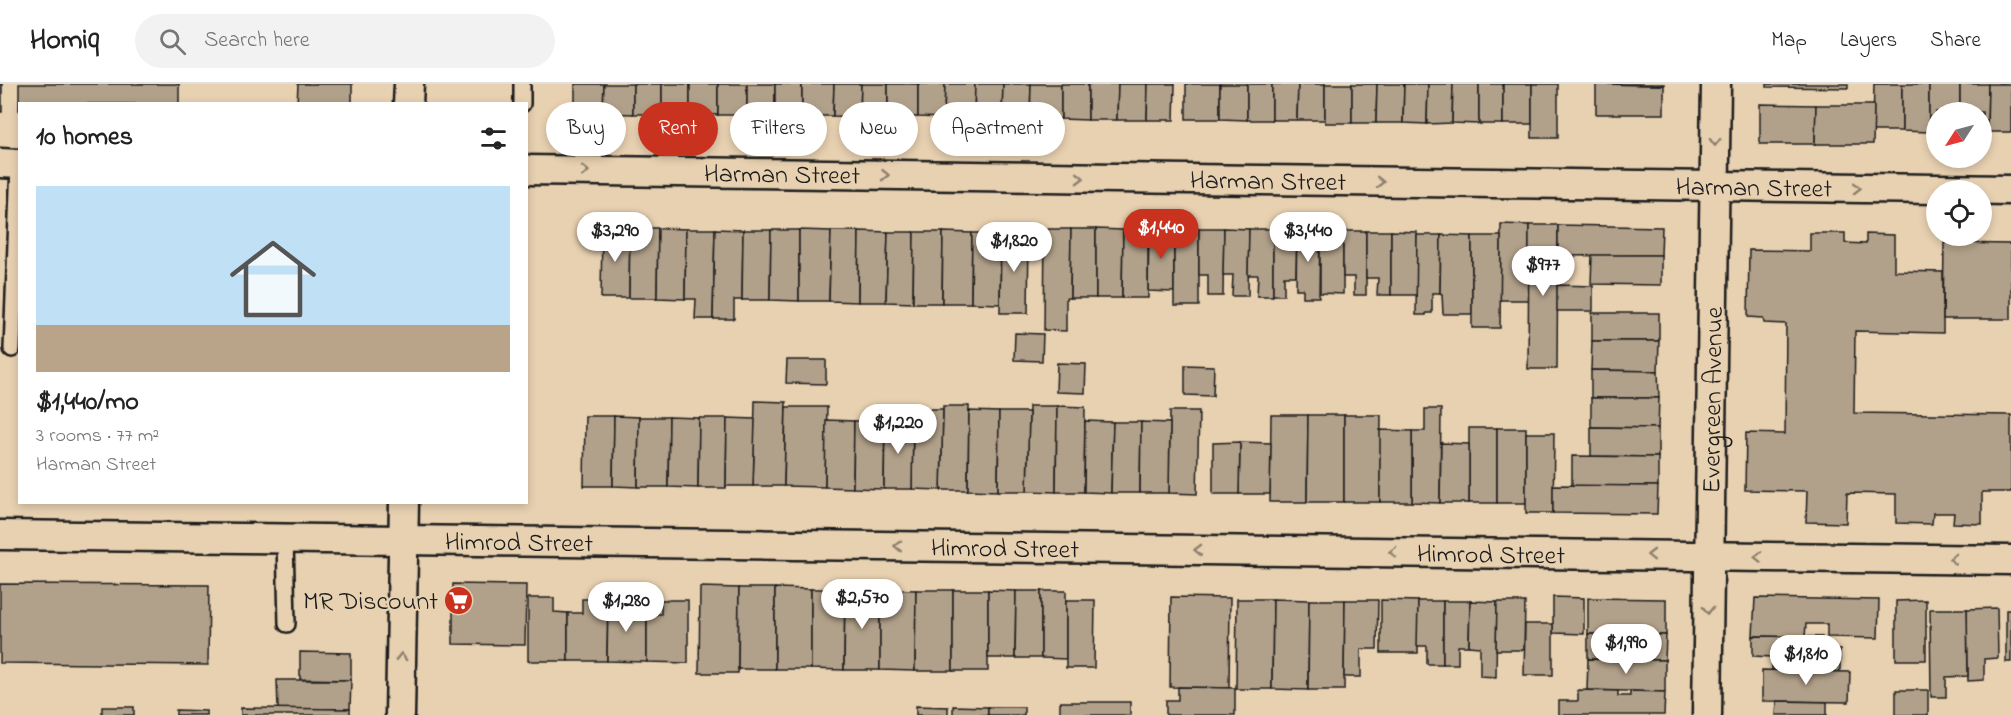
<!DOCTYPE html>
<meta charset="utf-8">
<style>
:root{--surface:#fff;--page:#f2f2f2;--text:#222;--muted:#767676;--line:#e0e0e0;--accent:#c8321e}
body{margin:0;font-family:"Indie Flower",sans-serif;background:var(--page);color:var(--text);height:100vh;display:flex;flex-direction:column;font-size:22px;white-space:nowrap}
*{box-sizing:border-box;margin:0}
p{font-size:20px;color:var(--muted)}
.icon{flex:none;width:33px;height:33px;fill:none;stroke:currentColor;stroke-width:2;stroke-linecap:round;stroke-linejoin:round}
.map{position:relative;flex:1;overflow:hidden}
.drawer{position:absolute;left:18px;top:18px;width:510px;height:402px;display:flex;flex-direction:column;background:var(--surface);border-radius:0px;box-shadow:0 3px 9px #0003}
.drawer>*{flex:none}
.top-card{position:absolute;left:546px;top:18px;width:570px;height:54px;display:flex;gap:12px}
.needle{width:39px;rotate:234deg}
.controls{position:absolute;left:1926px;top:18px;display:grid;gap:12px}
.controls a{display:grid;place-items:center;width:66px;height:66px;border-radius:50%;background:var(--surface);box-shadow:0 3px 9px #0003;font-size:30px}
.price{position:absolute;translate:-50% -51px;padding:0 14px;border-radius:21px;background:#fff;color:#222;font-size:20px;line-height:39px;filter:drop-shadow(0 2px 3px #0008)}
.price::after{content:'';position:absolute;left:50%;top:36px;width:18px;height:14px;margin-left:-9px;background:inherit;clip-path:polygon(0 0,100% 0,50% 100%)}
.price.active{background:var(--accent);color:#fff}
ul{padding:0;list-style:none}
li{display:grid;align-content:center;gap:12px;height:318px;padding:0 18px}
li span{display:grid;place-items:center;height:186px;border-radius:0px;color:#555}
li>.icon{margin-inline-start:auto}
span .icon{width:108px;height:108px;fill:#fffc;stroke-width:1}
li b{font-size:26px}
h2{display:flex;justify-content:space-between;align-items:center;height:72px;padding:0 18px;font-size:26px}
.pill{padding:0 21px;border-radius:27px;background:var(--surface);box-shadow:0 3px 9px #0003;font-size:21px;line-height:54px}
.pill.active{background:var(--accent);color:#fff}
header{display:flex;align-items:center;gap:36px;box-sizing:border-box;height:84px;padding:0 30px;background:var(--surface);border-bottom:2px solid var(--line)}
header strong{font-size:28px}
nav{display:flex;gap:33px;margin-inline-start:auto;font-size:21px}
.search{width:420px;height:54px;background:var(--page);display:flex;align-items:center;gap:15px;box-sizing:border-box;padding:0 21px;border-radius:33px;color:var(--muted);font-size:22px}
.map>svg:first-child{display:block}
</style>
<header>
<strong>Homiq</strong>
<div class="search"><svg class="icon" aria-label="search" viewBox="0 0 24 24"><circle cx="10" cy="10" r="6"/><path d="M15 15l6 6"/></svg>Search here</div>
<nav><a>Map</a><a>Layers</a><a>Share</a></nav>
</header>
<div class="map">
<svg width="2011" height="631" viewBox="0 0 2011 631">
<rect width="100%" height="100%" fill="#e8d1b1"/>
<filter id="ink" filterUnits="userSpaceOnUse"><feTurbulence type="fractalNoise" baseFrequency=".0167" numOctaves="2"/><feDisplacementMap in="SourceGraphic" scale="12" xChannelSelector="R" yChannelSelector="G"/><feConvolveMatrix kernelMatrix="1 2 1 2 8 2 1 2 1" color-interpolation-filters="sRGB"/></filter>
<g filter="url(#ink)">
<g fill="#b2a18a" stroke="#1c1c1c" stroke-width="1.5">
<rect x="0" y="0" width="2" height="28"/>
<polygon points="19,0 179,0 179,20 20,20 19,27"/>
<polygon points="298,0 352,0 352,20 297,20"/>
<polygon points="575,0 604,0 603,29 575,29"/>
<polygon points="604,0 633,0 633,30 603,29"/>
<rect x="633" y="0" width="29" height="30"/>
<rect x="662" y="0" width="28" height="30"/>
<polygon points="690,0 718,0 718,31 690,30"/>
<rect x="718" y="0" width="29" height="31"/>
<polygon points="747,0 775,0 775,32 747,31"/>
<rect x="775" y="0" width="27" height="32"/>
<polygon points="802,0 834,0 833,32 802,32"/>
<polygon points="834,0 861,0 860,33 833,32"/>
<polygon points="861,0 888,0 888,33 860,33"/>
<rect x="888" y="0" width="30" height="33"/>
<polygon points="918,0 945,0 944,34 918,33"/>
<polygon points="945,0 975,0 974,34 944,34"/>
<polygon points="975,0 1003,0 1002,34 974,34"/>
<polygon points="1003,0 1031,0 1030,35 1002,34"/>
<polygon points="1031,0 1061,0 1061,35 1030,35"/>
<polygon points="1061,0 1088,0 1088,36 1061,35"/>
<polygon points="1088,0 1118,0 1117,36 1088,36"/>
<polygon points="1118,0 1148,0 1147,36 1117,36"/>
<polygon points="1148,0 1175,0 1174,36 1147,36"/>
<rect x="1186" y="0" width="34" height="35"/>
<polygon points="1220,0 1247,0 1247,36 1220,35"/>
<rect x="1247" y="0" width="25" height="36"/>
<polygon points="1272,0 1298,0 1297,36 1272,36"/>
<polygon points="1298,0 1325,0 1325,36 1297,36"/>
<rect x="1325" y="0" width="27" height="39"/>
<polygon points="1352,0 1377,0 1376,39 1352,39"/>
<polygon points="1377,0 1404,0 1403,39 1376,39"/>
<polygon points="1404,0 1428,0 1427,40 1403,39"/>
<polygon points="1428,0 1453,0 1452,39 1427,40"/>
<polygon points="1453,0 1479,0 1479,40 1452,39"/>
<rect x="1479" y="0" width="24" height="40"/>
<rect x="1503" y="0" width="29" height="40"/>
<rect x="1532" y="0" width="26" height="54"/>
<polygon points="1596,0 1664,1 1664,30 1596,30"/>
<polygon points="1596,0 1664,0 1664,1"/>
<polygon points="1767,0 1848,0 1848,4 1767,3"/>
<polygon points="1874,0 1902,0 1902,47 1873,47"/>
<polygon points="1902,0 1929,0 1929,48 1902,47"/>
<polygon points="1929,0 1960,0 1960,28 1936,28 1936,48 1929,48"/>
<polygon points="1960,0 1988,0 1987,48 1982,48 1982,28 1960,28"/>
<polygon points="1988,0 2011,0 2011,48 1987,48"/>
<polygon points="1760,20 1816,21 1815,60 1760,60"/>
<polygon points="1816,21 1874,21 1873,60 1815,60"/>
<polygon points="1501,140 1529,141 1529,216 1500,216"/>
<polygon points="1529,141 1558,141 1557,285 1528,285"/>
<polygon points="1558,141 1662,143 1661,171 1558,172"/>
<polygon points="602,143 630,144 629,214 601,214"/>
<polygon points="630,144 658,144 657,214 629,214"/>
<polygon points="658,144 686,145 685,215 657,214"/>
<polygon points="1149,144 1174,144 1174,208 1148,207"/>
<rect x="1174" y="144" width="25" height="78"/>
<polygon points="1199,144 1224,144 1223,212 1208,212 1208,191 1199,191"/>
<polygon points="1224,144 1249,145 1248,212 1232,212 1233,191 1223,191"/>
<polygon points="686,145 715,145 713,235 695,235 696,215 685,215"/>
<polygon points="715,145 743,146 742,216 734,216 734,235 713,235"/>
<polygon points="1045,145 1071,145 1070,214 1066,214 1066,247 1044,246"/>
<polygon points="1071,145 1096,145 1096,214 1070,214"/>
<polygon points="1096,145 1123,146 1122,214 1096,214"/>
<polygon points="1148,145 1148,214 1122,214 1123,146"/>
<polygon points="1249,145 1273,145 1273,212 1257,212 1258,191 1248,191"/>
<polygon points="1273,145 1297,145 1296,192 1284,192 1284,211 1273,211"/>
<polygon points="743,146 771,146 770,216 742,216"/>
<polygon points="771,146 799,146 799,217 770,216"/>
<polygon points="799,146 831,147 829,217 799,217"/>
<polygon points="831,147 859,147 858,218 829,217"/>
<polygon points="859,147 888,148 886,218 858,218"/>
<polygon points="1297,147 1320,147 1319,213 1303,213 1303,205 1296,205"/>
<polygon points="1320,147 1343,147 1343,210 1320,209"/>
<polygon points="1343,147 1366,147 1366,211 1354,211 1354,193 1343,193"/>
<polygon points="1366,147 1391,147 1391,211 1377,211 1378,194 1366,194"/>
<polygon points="1391,147 1417,148 1417,211 1391,211"/>
<polygon points="888,148 914,148 913,219 886,218"/>
<polygon points="914,148 943,148 942,219 913,219"/>
<polygon points="943,148 972,149 971,219 942,219"/>
<polygon points="972,149 1001,149 1000,220 971,219"/>
<polygon points="1001,149 1029,150 1028,229 1000,229"/>
<polygon points="1810,149 1845,149 1845,159 1866,160 1866,150 1894,151 1894,187 1943,188 1943,249 1855,247 1854,329 2011,331 2011,408 1982,408 1982,440 1953,439 1954,429 1933,429 1932,440 1896,439 1896,410 1847,409 1846,439 1806,438 1807,407 1745,406 1746,349 1785,350 1786,240 1764,239 1763,234 1748,233 1749,166 1810,167"/>
<polygon points="1417,151 1441,151 1440,209 1432,209 1432,229 1426,229 1426,231 1416,231"/>
<polygon points="1441,151 1472,152 1472,230 1443,230 1442,210 1440,209"/>
<polygon points="1472,152 1501,152 1500,244 1472,244"/>
<polygon points="1944,159 2011,160 2011,235 1943,235"/>
<polygon points="1592,171 1661,171 1661,201 1591,200"/>
<polygon points="1557,201 1593,202 1593,227 1557,227"/>
<rect x="1592" y="229" width="67" height="28"/>
<polygon points="1015,249 1043,250 1042,277 1014,276"/>
<polygon points="1592,257 1659,257 1658,287 1591,286"/>
<polygon points="787,276 826,276 826,300 786,299"/>
<polygon points="1057,279 1086,280 1085,309 1056,308"/>
<polygon points="1185,281 1214,282 1213,312 1185,311"/>
<polygon points="1591,286 1658,287 1659,314 1591,314"/>
<polygon points="1591,314 1659,314 1658,344 1591,343"/>
<polygon points="755,317 786,318 784,402 753,402"/>
<polygon points="943,322 969,322 968,406 941,406"/>
<polygon points="1029,322 1057,322 1056,408 1027,407"/>
<polygon points="1057,322 1085,323 1084,408 1056,408"/>
<polygon points="786,323 827,323 825,403 784,402"/>
<polygon points="913,325 943,325 941,406 912,405"/>
<polygon points="1425,325 1441,325 1440,419 1412,418 1412,347 1425,347"/>
<polygon points="969,327 999,328 998,407 968,406"/>
<polygon points="1170,327 1199,327 1197,410 1169,409"/>
<polygon points="999,328 1029,328 1027,407 998,407"/>
<polygon points="1271,331 1308,331 1307,418 1270,418"/>
<polygon points="1308,331 1344,331 1344,418 1307,418"/>
<polygon points="1344,331 1381,331 1380,418 1344,418"/>
<polygon points="585,332 614,332 613,402 584,402"/>
<polygon points="614,332 639,333 638,403 613,402"/>
<polygon points="639,333 669,333 668,403 638,403"/>
<polygon points="669,333 699,334 698,404 668,403"/>
<polygon points="699,334 727,334 726,404 698,404"/>
<polygon points="727,334 755,335 753,402 726,402"/>
<polygon points="826,336 854,337 853,404 825,403"/>
<polygon points="854,337 885,337 884,405 853,404"/>
<polygon points="885,337 913,338 912,405 884,405"/>
<polygon points="1085,337 1113,338 1111,409 1084,408"/>
<polygon points="1113,338 1141,338 1140,409 1111,409"/>
<polygon points="1141,338 1170,339 1169,409 1140,409"/>
<polygon points="1591,343 1658,344 1658,373 1591,372"/>
<rect x="1469" y="344" width="28" height="75"/>
<rect x="1497" y="344" width="29" height="75"/>
<polygon points="1380,346 1412,347 1412,418 1380,418"/>
<polygon points="1526,349 1554,349 1553,429 1526,429"/>
<polygon points="1240,358 1271,359 1270,410 1239,410"/>
<polygon points="1240,358 1239,410 1213,410 1213,359"/>
<polygon points="1441,359 1469,360 1469,419 1440,419"/>
<polygon points="1572,372 1658,373 1658,402 1572,402"/>
<polygon points="1553,401 1658,402 1657,430 1553,429"/>
<polygon points="0,500 209,501 208,581 0,579"/>
<polygon points="453,500 526,501 525,561 453,560"/>
<polygon points="700,503 739,504 738,589 699,589"/>
<polygon points="739,504 775,504 775,585 738,585"/>
<polygon points="775,504 811,505 811,585 775,585"/>
<polygon points="811,505 845,505 844,586 811,585"/>
<polygon points="845,505 880,505 880,586 844,586"/>
<polygon points="880,505 916,506 915,587 880,586"/>
<polygon points="916,506 953,506 953,587 915,587"/>
<rect x="953" y="506" width="35" height="81"/>
<polygon points="988,506 1016,507 1015,574 988,574"/>
<polygon points="1016,507 1041,507 1041,574 1015,574"/>
<polygon points="1041,507 1066,507 1066,575 1041,574"/>
<polygon points="1171,513 1230,514 1229,604 1170,603"/>
<polygon points="1553,513 1584,514 1584,550 1553,549"/>
<polygon points="528,514 554,514 554,528 568,529 568,577 528,577"/>
<polygon points="1588,514 1666,515 1666,551 1588,550"/>
<polygon points="1755,514 1879,516 1878,554 1827,553 1827,540 1806,540 1805,553 1753,552"/>
<polygon points="582,515 608,515 607,577 568,577 568,529 582,529"/>
<polygon points="608,515 633,516 633,530 647,530 647,578 607,577"/>
<polygon points="1237,515 1273,515 1272,605 1236,605"/>
<polygon points="1273,515 1309,516 1308,606 1272,605"/>
<polygon points="661,516 688,516 688,579 647,578 647,530 661,530"/>
<polygon points="1066,516 1095,516 1094,584 1066,584"/>
<polygon points="1309,516 1345,516 1344,606 1308,606"/>
<polygon points="1345,516 1378,516 1377,565 1361,565 1361,593 1344,593"/>
<polygon points="1381,516 1418,517 1418,569 1381,569"/>
<polygon points="1926,516 1926,576 1896,576 1896,517"/>
<polygon points="1418,517 1443,517 1443,580 1427,580 1427,562 1417,562"/>
<polygon points="1443,517 1470,517 1469,562 1458,562 1458,580 1443,580"/>
<polygon points="1470,517 1497,518 1496,593 1480,592 1480,563 1469,562"/>
<polygon points="1497,518 1525,518 1524,566 1496,566"/>
<polygon points="1997,524 1998,574 1984,575 1984,596 1968,597 1967,525"/>
<polygon points="1930,525 1967,525 1968,592 1946,593 1946,613 1931,613"/>
<rect x="2006" y="526" width="5" height="52"/>
<polygon points="1525,540 1553,540 1553,591 1524,591"/>
<polygon points="1588,550 1666,551 1665,576 1588,575"/>
<polygon points="1753,552 1822,553 1822,565 1840,566 1840,588 1772,586 1772,573 1753,572"/>
<polygon points="300,568 351,569 351,596 300,595"/>
<polygon points="1588,575 1665,576 1665,608 1587,606"/>
<polygon points="1762,586 1850,588 1849,618 1762,617"/>
<polygon points="277,596 351,596 350,625 278,625"/>
<polygon points="1178,603 1235,604 1235,631 1166,631 1166,616 1178,616"/>
<polygon points="1578,606 1618,607 1618,612 1630,612 1630,607 1665,608 1664,631 1559,631 1559,617 1578,617"/>
<rect x="1896" y="606" width="32" height="25"/>
<polygon points="1777,617 1827,618 1827,631 1776,631"/>
<rect x="1060" y="618" width="70" height="13"/>
<polygon points="916,622 948,623 948,631 916,631"/>
<polygon points="953,622 988,623 988,631 953,631"/>
<rect x="102" y="623" width="32" height="8"/>
<rect x="988" y="623" width="36" height="8"/>
<polygon points="241,624 350,625 350,631 241,631"/>
<polygon points="176,626 206,627 206,631 176,631"/>
</g>
<g fill="none" stroke-linecap="round" stroke-linejoin="round">
<defs>
<g id="service">
<polyline points="522,20 522,0"/>
<polyline points="12,265 19,80"/>
<polyline points="285,455 287,540"/>
</g>
<g id="minor">
<polyline points="408,20 409,0"/>
<polyline points="0,79 20,80"/>
<path id="s1" d="M526,86l1485,20"/>
<path id="s2" d="M0,451l2011,25"/>
<polyline points="400,631 404,418"/>
<path id="s3" d="M1707,631l9,-631"/>
</g>
</defs>
<use href="#service" stroke="#1c1c1c" stroke-width="20"/>
<use href="#minor" stroke="#1c1c1c" stroke-width="33"/>
<use href="#service" stroke="#e8d1b1" stroke-width="15"/>
<use href="#minor" stroke="#e8d1b1" stroke-width="28"/>
</g>
<defs><path id="oneway-chevron" d="M-2-3.5L2.5 0L-2 3.5" fill="none" stroke-width="1.6" stroke-linecap="round" stroke-linejoin="round" transform="scale(1.5)"/></defs>
<g stroke="#8c806e">
<use href="#oneway-chevron" transform="translate(1715 58) rotate(91)"/>
<use href="#oneway-chevron" transform="translate(585 87) rotate(1)"/>
<use href="#oneway-chevron" transform="translate(885 91) rotate(1)"/>
<use href="#oneway-chevron" transform="translate(1080 94) rotate(1)"/>
<use href="#oneway-chevron" transform="translate(1380 98) rotate(1)"/>
<use href="#oneway-chevron" transform="translate(1857 104) rotate(1)"/>
<use href="#oneway-chevron" transform="translate(898 462) rotate(-179)"/>
<use href="#oneway-chevron" transform="translate(1198 466) rotate(-179)"/>
<use href="#oneway-chevron" transform="translate(1393 468) rotate(-179)"/>
<use href="#oneway-chevron" transform="translate(1651 471) rotate(-179)"/>
<use href="#oneway-chevron" transform="translate(1758 473) rotate(-179)"/>
<use href="#oneway-chevron" transform="translate(1953 475) rotate(-179)"/>
<use href="#oneway-chevron" transform="translate(1708 526) rotate(91)"/>
<use href="#oneway-chevron" transform="translate(401 573) rotate(-89)"/>
</g>
</g>
<defs>
<symbol id="supermarket-disc" viewBox="-11 -11 22 22"><circle r="9.5" fill="#c8321e" stroke="#e8d1b1"/><path d="M-6-5.5h2.5l.6 2H6L4.5 2H-2.5L-4.4-4H-6ZM-1.5 3.2a1.3 1.3 0 1 0 .1 0ZM3 3.2a1.3 1.3 0 1 0 .1 0Z" fill="#fff"/></symbol>
</defs>
<g fill-rule="evenodd">
<use href="#supermarket-disc" x="442" y="500" width="33" height="33"/>
</g>
<g text-anchor="middle" stroke-width="4.5" stroke-linejoin="round" paint-order="stroke">
<g font-size="26" fill="#1c1c1c" stroke="#e8d1b1">
<text dy="9" stroke="none"><textPath href="#s1" startOffset="256">Harman Street</textPath></text>
<text dy="9" stroke="none"><textPath href="#s1" startOffset="742">Harman Street</textPath></text>
<text dy="9" stroke="none"><textPath href="#s1" startOffset="1228">Harman Street</textPath></text>
<text dy="9" stroke="none"><textPath href="#s3" startOffset="315">Evergreen Avenue</textPath></text>
<text dy="9" stroke="none"><textPath href="#s2" startOffset="519">Himrod Street</textPath></text>
<text dy="9" stroke="none"><textPath href="#s2" startOffset="1005">Himrod Street</textPath></text>
<text dy="9" stroke="none"><textPath href="#s2" startOffset="1491">Himrod Street</textPath></text>
</g>
<g font-size="26" fill="#1c1c1c" stroke="#e8d1b1" text-anchor="end">
<text x="438" y="525">MR Discount</text>
</g>
</g>
</svg>
<div class="controls">
<a><svg class="needle" viewBox="-14 -14 28 28"><path d="M0-13l5 13h-10z" fill="#e53935"/><path d="M0 13l5-13h-10z" fill="#767676"/></svg></a>
<a><svg class="icon" aria-label="locate" viewBox="0 0 24 24"><circle cx="12" cy="12" r="6"/><path d="M12 2v4M12 18v4M2 12h4M18 12h4"/></svg></a>
</div>
<b class="price active" style="left:1161px;top:176px">$1,440</b>
<b class="price" style="left:615px;top:179px">$3,290</b>
<b class="price" style="left:1308px;top:179px">$3,440</b>
<b class="price" style="left:1014px;top:189px">$1,820</b>
<b class="price" style="left:1543px;top:213px">$977</b>
<b class="price" style="left:898px;top:371px">$1,220</b>
<b class="price" style="left:862px;top:546px">$2,570</b>
<b class="price" style="left:626px;top:549px">$1,280</b>
<b class="price" style="left:1626px;top:591px">$1,990</b>
<b class="price" style="left:1806px;top:602px">$1,810</b>
<div class="top-card">
<a class="pill">Buy</a>
<a class="pill active">Rent</a>
<a class="pill">Filters</a>
<a class="pill">New</a>
<a class="pill">Apartment</a>
</div>
<section class="drawer">
<h2>10 homes<svg class="icon" aria-label="filters" viewBox="0 0 24 24"><path d="M4 7h16M4 17h16"/><circle cx="9" cy="7" r="2"/><circle cx="15" cy="17" r="2"/></svg></h2>
<ul>
<li><span style="background:linear-gradient(#bfe0f5 75%,#b9a48a 0)"><svg class="icon" aria-label="home" viewBox="0 0 24 24"><path d="M3 11l9-7 9 7M6 9v11h12V9"/></svg></span><div><b>$1,440/mo</b><p>3 rooms · 77 m²</p><p>Harman Street</p></div></li>
</ul>
</section>
</div>
